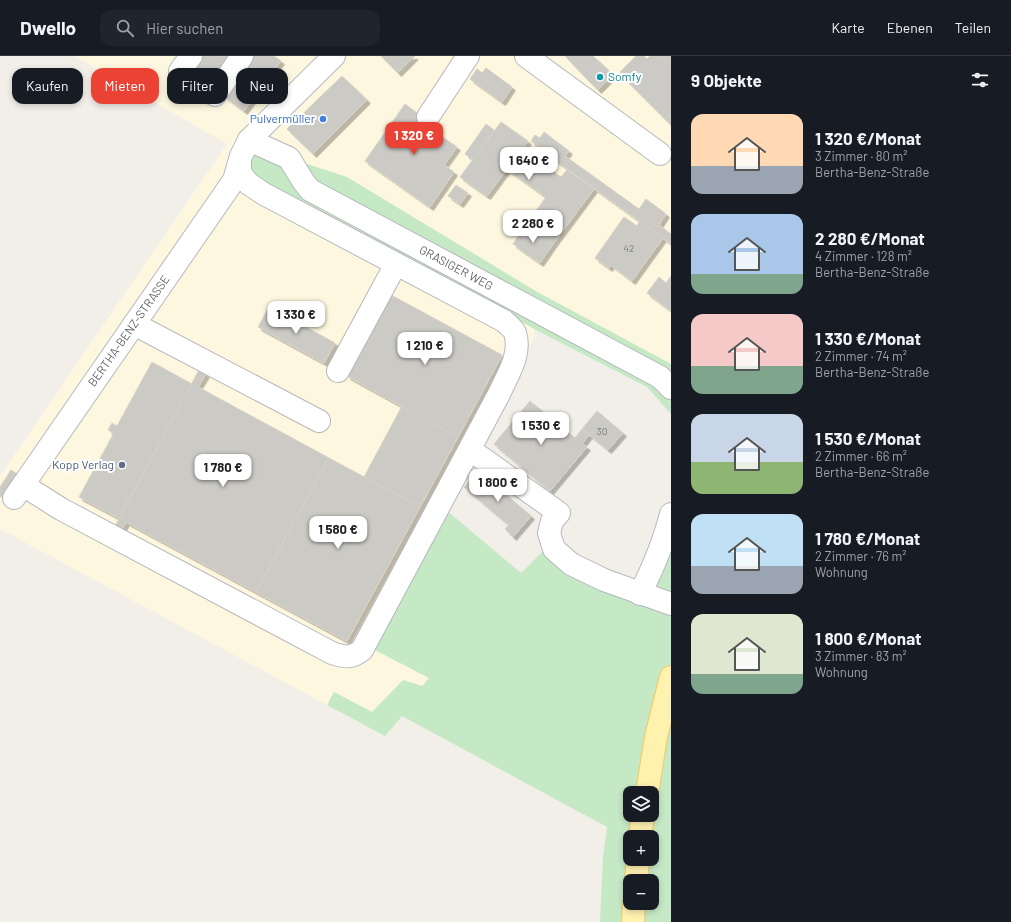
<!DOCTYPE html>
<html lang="de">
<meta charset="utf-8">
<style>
:root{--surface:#171b24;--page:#20242c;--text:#f1f3f6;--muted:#9ea1a6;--line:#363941;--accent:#ea4335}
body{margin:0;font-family:Barlow,sans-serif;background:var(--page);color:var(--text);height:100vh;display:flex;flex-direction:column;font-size:15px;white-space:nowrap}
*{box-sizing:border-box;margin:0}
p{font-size:13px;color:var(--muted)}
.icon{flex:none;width:22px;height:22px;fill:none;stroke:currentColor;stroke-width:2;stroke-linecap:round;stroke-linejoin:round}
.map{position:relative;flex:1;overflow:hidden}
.details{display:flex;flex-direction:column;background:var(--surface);width:340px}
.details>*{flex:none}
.guide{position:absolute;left:12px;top:12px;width:380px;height:36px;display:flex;gap:8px}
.controls{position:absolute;left:623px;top:730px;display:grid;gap:8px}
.controls a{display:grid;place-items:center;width:36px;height:36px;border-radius:8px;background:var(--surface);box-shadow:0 2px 6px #0003;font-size:20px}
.price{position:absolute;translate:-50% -34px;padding:0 9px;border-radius:8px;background:#fff;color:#222;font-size:13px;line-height:26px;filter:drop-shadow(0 1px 2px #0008)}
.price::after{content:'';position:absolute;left:50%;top:24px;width:12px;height:9px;margin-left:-6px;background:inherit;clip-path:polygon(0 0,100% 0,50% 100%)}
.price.selected{background:var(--accent);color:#fff}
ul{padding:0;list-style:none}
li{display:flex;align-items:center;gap:12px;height:100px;padding:0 20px}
li span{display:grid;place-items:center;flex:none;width:112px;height:80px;border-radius:12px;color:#555}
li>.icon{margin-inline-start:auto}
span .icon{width:48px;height:48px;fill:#fffc;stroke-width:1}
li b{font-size:17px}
h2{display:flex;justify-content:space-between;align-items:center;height:48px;padding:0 20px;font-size:17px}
.pill{padding:0 14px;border-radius:12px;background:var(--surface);box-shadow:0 2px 6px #0003;font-size:14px;line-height:36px}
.pill.selected{background:var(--accent);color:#fff}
header{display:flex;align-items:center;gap:24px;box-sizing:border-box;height:56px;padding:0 20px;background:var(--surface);border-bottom:1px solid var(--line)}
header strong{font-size:19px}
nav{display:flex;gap:22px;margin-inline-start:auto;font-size:14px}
.search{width:280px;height:36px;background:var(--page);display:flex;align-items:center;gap:10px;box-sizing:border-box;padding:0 14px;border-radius:12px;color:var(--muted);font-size:15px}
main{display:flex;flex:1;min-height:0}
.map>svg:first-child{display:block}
</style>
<header>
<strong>Dwello</strong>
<div class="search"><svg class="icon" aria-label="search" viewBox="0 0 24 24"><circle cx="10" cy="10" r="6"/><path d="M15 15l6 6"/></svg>Hier suchen</div>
<nav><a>Karte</a><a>Ebenen</a><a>Teilen</a></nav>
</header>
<main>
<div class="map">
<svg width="671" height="866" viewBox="0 0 671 866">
<defs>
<filter id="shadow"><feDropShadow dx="3.5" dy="3.5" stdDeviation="0" flood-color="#0004"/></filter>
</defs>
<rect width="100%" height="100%" fill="#f1efe8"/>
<polygon fill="#fef7e0" points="74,0 671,0 671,308 540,237 533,284 446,454 372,592 429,622 422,630 403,624 372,656 334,636 327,649 0,473 0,420 227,88"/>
<g fill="#c5e8c5" fill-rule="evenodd">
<polygon points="249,85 289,102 347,121 539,237 671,308 671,358 647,331 534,273 529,270 278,137 258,124 250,110"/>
<path d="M446,454l75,63 30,-30 89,51 31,-80v408h-71l3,-65 4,-30 -205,-111 -17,20 -58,-31 7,-13 38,20 31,-32 19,6 7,-8 -58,-30zM630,737h22v22h-22zM630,781h22v22h-22zM630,825h22v22h-22z"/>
</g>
<g fill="#cccac5" stroke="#d6d1c6" filter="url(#shadow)">
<polygon points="195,0 238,0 218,27 190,7"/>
<polygon points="253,0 274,0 281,5 244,55 224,40"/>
<polygon points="381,0 415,0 398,17"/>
<polygon points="565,0 593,0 602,8 587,23"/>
<polygon points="636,0 644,0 647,3 650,0 671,0 671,69 626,24 627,23 620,16"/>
<polygon points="602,8 613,19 598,34 587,23"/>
<polygon points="486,12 512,31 502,46 470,23 477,13 482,17"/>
<polygon points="342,20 367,44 313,98 287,73"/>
<polygon points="405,48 435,70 432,74 457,91 444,109 454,116 430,151 365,105"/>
<polygon points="501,66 528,85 522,93 538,105 561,121 567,114 594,133 553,188 526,169 546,141 507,113 487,140 460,121"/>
<polygon points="486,68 494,74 473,104 465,98"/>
<polygon points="544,76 569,95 565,100 639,153 646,143 666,158 659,169 671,178 671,188 551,101 545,110 538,105 545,95 531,85 535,79 540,82"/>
<polygon points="456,129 468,137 460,148 448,140"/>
<polygon points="624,161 637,170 640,165 663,182 632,225 611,209 609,212 595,202"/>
<polygon points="526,169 553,188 540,207 513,188"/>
<polygon points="671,220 671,255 647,237 659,221 666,227"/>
<polygon points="391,239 502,299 458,381 347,320"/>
<polygon points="269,251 335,287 324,307 258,271"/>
<polygon points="152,306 192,328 119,462 79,441 114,377 108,374 112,367 117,370"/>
<polygon points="199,314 206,318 198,331 329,402 256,536 126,466 119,479 112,476"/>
<polygon points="530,345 575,382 582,373 589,379 582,388 587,391 550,435 494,388"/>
<polygon points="402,350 458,381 420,451 364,421"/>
<polygon points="597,355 623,377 608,394 582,373"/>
<polygon points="329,402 420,451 347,585 256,536"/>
<polygon points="11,414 23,422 7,445 0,440 0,431"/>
<polygon points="478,415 531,460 513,481 505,473 509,469 464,431"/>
</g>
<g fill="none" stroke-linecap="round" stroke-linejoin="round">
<defs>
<g id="minor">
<polyline points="191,0 180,15 215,39 242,0"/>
<polyline points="526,0 660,98"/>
<polyline points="428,61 468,0"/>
<polyline points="249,84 289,102 303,125 310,134 660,321 671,332"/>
<polyline points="134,268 319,365"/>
<polyline points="338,315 396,208"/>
<polyline points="479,400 559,457 552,465 549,477 554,493 571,508 604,524 671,548"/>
<path d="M23,429l38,24 271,144c13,4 19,6 30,-3l137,-256c8,-18 23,-40 16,-61 -1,-4 -7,-8 -11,-12l-240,-127 -15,-10 -9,-11v-11"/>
<polyline points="14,442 234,124 241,100 249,84 334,0"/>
<path d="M640,538c13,-26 24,-52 31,-80"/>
</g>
<g id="major">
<polyline points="647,737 656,681 671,621"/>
<polyline points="640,781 643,759"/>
<polyline points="636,825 638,803"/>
<polyline points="633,866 634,847"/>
</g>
</defs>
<use href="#minor" stroke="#b5b8bc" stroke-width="24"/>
<use href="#major" stroke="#f2c960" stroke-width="24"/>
<use href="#minor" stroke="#fff" stroke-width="22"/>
<use href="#major" stroke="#fff2af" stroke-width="22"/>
</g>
<circle fill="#0f9aa8" stroke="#fff" stroke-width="1.5" cx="600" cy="21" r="4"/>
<circle fill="#3f7fe0" stroke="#fff" stroke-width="1.5" cx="323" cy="63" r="4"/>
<circle fill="#5c6f8a" stroke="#fff" stroke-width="1.5" cx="122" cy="409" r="4"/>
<g text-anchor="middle" stroke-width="4" stroke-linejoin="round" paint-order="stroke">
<g font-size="10" fill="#7a7d7f">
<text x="629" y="196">42</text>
<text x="602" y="379">30</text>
</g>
<g font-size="12" fill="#0d838f" stroke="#fff" text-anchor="start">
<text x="608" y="25">Somfy</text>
</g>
<g font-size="12" fill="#366cbe" stroke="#fff" text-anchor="end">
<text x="315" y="67">Pulvermüller</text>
</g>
<g font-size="12" fill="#5f6368" stroke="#fff">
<text transform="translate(456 212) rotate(28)" y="4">GRASIGER WEG</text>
<text transform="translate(129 275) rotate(-55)" y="4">BERTHA-BENZ-STRASSE</text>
</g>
<g font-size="12" fill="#4e5e75" stroke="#fff" text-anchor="end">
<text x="114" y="413">Kopp Verlag</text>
</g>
</g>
</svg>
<div class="controls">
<a><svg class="icon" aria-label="layers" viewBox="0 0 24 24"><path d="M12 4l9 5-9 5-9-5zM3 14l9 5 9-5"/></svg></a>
<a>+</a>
<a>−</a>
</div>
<b class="price selected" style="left:414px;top:100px">1 320 €</b>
<b class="price" style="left:529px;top:125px">1 640 €</b>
<b class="price" style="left:533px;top:188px">2 280 €</b>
<b class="price" style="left:296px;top:279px">1 330 €</b>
<b class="price" style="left:425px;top:310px">1 210 €</b>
<b class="price" style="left:541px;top:390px">1 530 €</b>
<b class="price" style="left:223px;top:432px">1 780 €</b>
<b class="price" style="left:498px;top:447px">1 800 €</b>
<b class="price" style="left:338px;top:494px">1 580 €</b>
<div class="guide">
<a class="pill">Kaufen</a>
<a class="pill selected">Mieten</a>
<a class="pill">Filter</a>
<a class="pill">Neu</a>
</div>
</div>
<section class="details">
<h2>9 Objekte<svg class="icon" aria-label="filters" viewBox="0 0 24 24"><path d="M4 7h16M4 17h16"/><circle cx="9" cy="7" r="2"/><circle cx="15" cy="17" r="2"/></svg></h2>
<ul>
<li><span style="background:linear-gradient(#ffd9b3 65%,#9aa5b1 0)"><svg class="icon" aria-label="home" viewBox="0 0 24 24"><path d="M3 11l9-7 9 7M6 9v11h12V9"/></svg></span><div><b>1 320 €/Monat</b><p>3 Zimmer · 80 m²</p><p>Bertha-Benz-Straße</p></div></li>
<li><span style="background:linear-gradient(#a9c7e8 75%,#7fa58c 0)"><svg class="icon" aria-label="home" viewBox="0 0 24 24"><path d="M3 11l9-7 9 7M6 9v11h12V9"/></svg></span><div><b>2 280 €/Monat</b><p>4 Zimmer · 128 m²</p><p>Bertha-Benz-Straße</p></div></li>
<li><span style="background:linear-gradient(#f6c9c9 65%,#7fa58c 0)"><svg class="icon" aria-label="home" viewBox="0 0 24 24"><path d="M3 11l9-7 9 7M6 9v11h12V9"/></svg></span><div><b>1 330 €/Monat</b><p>2 Zimmer · 74 m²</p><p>Bertha-Benz-Straße</p></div></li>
<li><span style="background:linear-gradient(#c9d6e8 60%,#8fb573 0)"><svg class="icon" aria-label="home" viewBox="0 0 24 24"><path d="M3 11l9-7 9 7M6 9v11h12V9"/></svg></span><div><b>1 530 €/Monat</b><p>2 Zimmer · 66 m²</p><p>Bertha-Benz-Straße</p></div></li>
<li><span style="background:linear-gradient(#bfe0f5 65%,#9aa5b1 0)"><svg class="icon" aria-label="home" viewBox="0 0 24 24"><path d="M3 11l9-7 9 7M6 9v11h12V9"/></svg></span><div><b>1 780 €/Monat</b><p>2 Zimmer · 76 m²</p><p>Wohnung</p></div></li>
<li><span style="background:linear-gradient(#dfe7d0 75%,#7fa58c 0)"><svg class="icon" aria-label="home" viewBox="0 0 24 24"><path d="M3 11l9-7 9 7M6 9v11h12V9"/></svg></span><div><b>1 800 €/Monat</b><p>3 Zimmer · 83 m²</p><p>Wohnung</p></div></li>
</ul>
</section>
</main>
